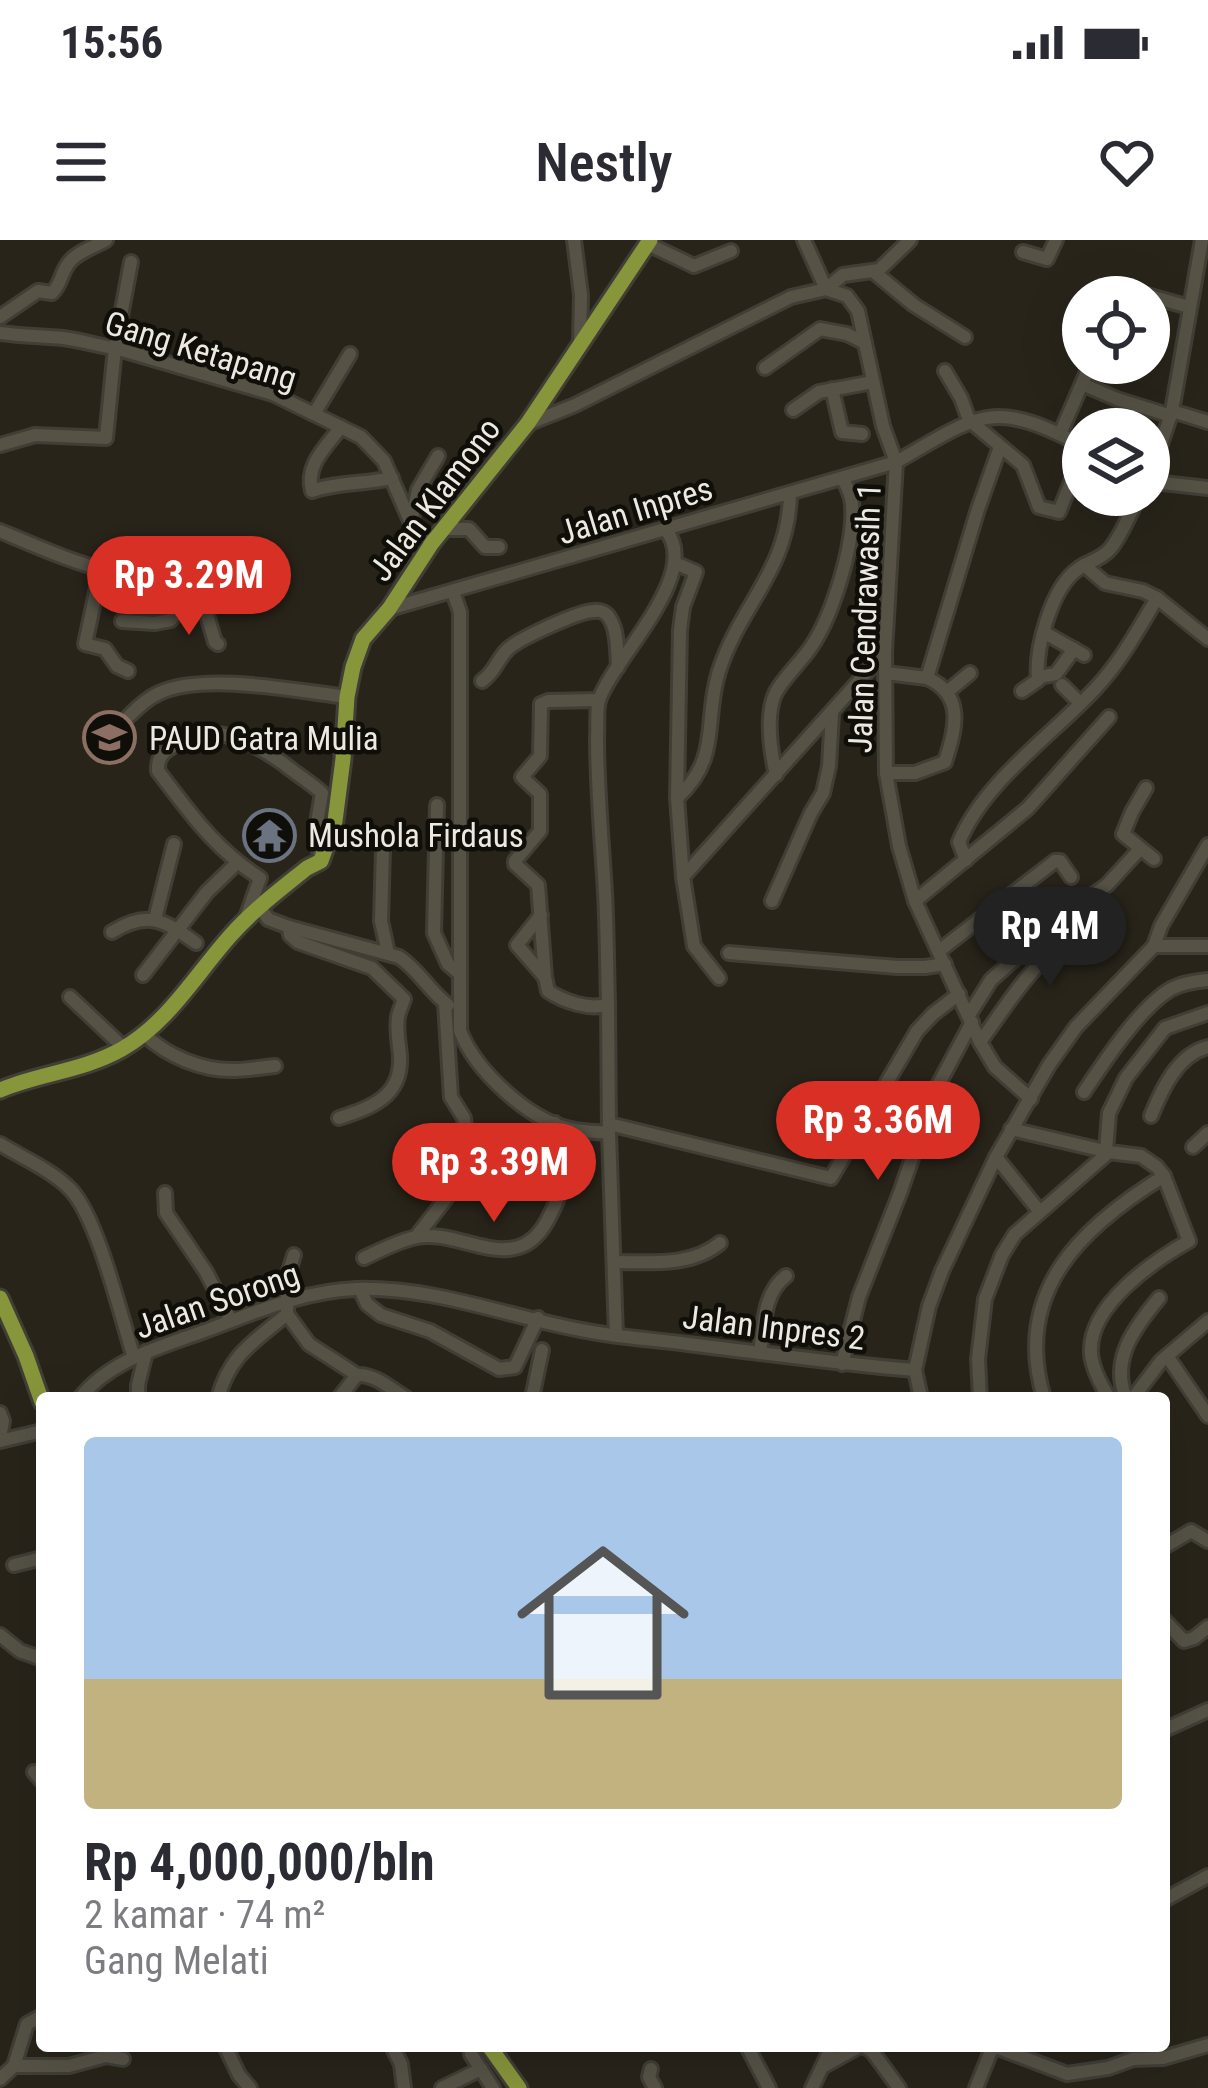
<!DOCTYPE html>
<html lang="id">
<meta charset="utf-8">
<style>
:root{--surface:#fff;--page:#f7f7f7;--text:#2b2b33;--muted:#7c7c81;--accent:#d93025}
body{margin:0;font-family:"Roboto Condensed",sans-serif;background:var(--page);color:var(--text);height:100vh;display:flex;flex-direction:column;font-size:45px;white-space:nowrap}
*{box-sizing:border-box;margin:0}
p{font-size:39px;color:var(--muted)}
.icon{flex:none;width:66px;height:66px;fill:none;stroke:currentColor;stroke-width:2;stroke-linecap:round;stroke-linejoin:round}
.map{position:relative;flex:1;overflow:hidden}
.drawer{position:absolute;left:36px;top:1152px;width:1134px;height:660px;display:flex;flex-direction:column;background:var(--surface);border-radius:12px;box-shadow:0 12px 48px #0002}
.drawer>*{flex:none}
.controls{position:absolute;left:1062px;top:36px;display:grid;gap:24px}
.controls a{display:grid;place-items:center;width:108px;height:108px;border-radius:50%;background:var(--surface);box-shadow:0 12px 48px #0002;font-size:60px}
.price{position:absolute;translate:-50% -102px;padding:0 27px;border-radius:42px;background:var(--accent);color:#fff;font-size:39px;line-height:78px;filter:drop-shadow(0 3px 6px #0008)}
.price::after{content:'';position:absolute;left:50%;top:72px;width:36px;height:27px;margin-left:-18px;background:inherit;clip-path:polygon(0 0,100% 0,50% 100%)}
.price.current{background:#222;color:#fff}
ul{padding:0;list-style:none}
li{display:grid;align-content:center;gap:24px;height:636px;padding:0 48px}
li span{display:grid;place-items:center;height:372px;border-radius:12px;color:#555}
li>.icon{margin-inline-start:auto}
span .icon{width:216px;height:216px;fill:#fffc;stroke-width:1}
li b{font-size:51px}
.status{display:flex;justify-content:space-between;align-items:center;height:84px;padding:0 60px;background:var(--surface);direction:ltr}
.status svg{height:33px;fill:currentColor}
header{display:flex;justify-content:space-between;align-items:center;height:156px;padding:0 48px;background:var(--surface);font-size:54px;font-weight:600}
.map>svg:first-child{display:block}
</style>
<div class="status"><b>15:56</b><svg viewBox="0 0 49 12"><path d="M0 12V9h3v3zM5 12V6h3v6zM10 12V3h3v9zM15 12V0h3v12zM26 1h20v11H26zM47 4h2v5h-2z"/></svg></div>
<header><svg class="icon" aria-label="menu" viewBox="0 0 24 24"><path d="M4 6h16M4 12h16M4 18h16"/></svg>Nestly<svg class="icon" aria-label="heart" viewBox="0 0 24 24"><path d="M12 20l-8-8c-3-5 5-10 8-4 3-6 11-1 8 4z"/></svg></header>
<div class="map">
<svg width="1208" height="1848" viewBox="0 0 1208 1848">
<rect width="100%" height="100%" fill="#28241a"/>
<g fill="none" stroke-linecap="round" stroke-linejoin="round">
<defs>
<g id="minor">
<polyline points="574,0 581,55 580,104"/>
<polyline points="804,0 826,49 847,56 858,71 883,186 896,222 885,412 886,533 899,606 915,661 980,802 995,827 1031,859"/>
<polyline points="648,4 694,26 731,11"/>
<polyline points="1023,12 1047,19 1056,0"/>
<polyline points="874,32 914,65 965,97"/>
<polyline points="1125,49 1189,67"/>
<path d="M0,77l38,-26 14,2c10,-10 8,-18 16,-29 8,-12 26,-17 38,-24"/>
<path d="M0,93c21,3 42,3 63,5 18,2 34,8 52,10l158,46 88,43 23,24 27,62 21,20"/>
<polyline points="765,128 820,89 847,94 865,103"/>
<polyline points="945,131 961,158 969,180 1023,225 1039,267 1059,272 1083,212"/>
<polyline points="1082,144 1117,159 1171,176"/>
<polyline points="832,149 842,192 862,194"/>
<polyline points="793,170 819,152 873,142"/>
<polyline points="1172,171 1208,182"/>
<polyline points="314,174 350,114"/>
<polyline points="530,183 575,165 791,57 826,49 843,35 879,30 910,0"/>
<path d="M341,187c-15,20 -36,38 -29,64 24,-9 54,-7 80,-13"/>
<polyline points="1060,194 1091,123"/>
<polyline points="0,205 35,195 106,198 115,108 131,22"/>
<polyline points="1149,237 1163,243 1208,248"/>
<polyline points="1150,237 1172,171 1202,0"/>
<polyline points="411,283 418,250 438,216"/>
<polyline points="443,289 469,289 485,307 499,307"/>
<path d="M0,291c38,16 76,33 116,42 28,7 57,4 83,15l16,54 3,2"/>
<polyline points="675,323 696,332 683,367 680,390 677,558 683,637"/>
<polyline points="1084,325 1105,343 1143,351 1157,358 1208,399"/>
<polyline points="101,329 85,404 105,409 117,426 128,431"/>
<path d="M453,352l7,20v419c16,40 68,89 111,98 12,3 26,3 38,4l-1,-129c-18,7 -45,-3 -60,-13l-3,-14 -7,-92 -23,-21v-3l25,-30v-37l-18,-17 18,-21 1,-52 7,-3 51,-1"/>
<path d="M389,369l507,-147c84,-48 96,-64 187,-16"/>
<polyline points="122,381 155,383 171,380 185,361 204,361"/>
<polyline points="1045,393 1084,415"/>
<polyline points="886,433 927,438 978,269 1000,207"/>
<polyline points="1039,437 1056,434 1074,409"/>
<path d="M482,441c13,-9 14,-19 24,-30 9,-11 73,-40 88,-40 7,-1 13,2 16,8 8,12 7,34 8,48"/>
<polyline points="1062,445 1080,463"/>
<path d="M1022,451l16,-11c-3,-31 13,-92 40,-111 10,-8 23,-9 32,-20 11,-13 19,-33 27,-49"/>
<polyline points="947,452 970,433"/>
<path d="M129,476c9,-9 19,-18 30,-23 46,-21 138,-2 188,4"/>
<path d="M886,533h29l30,-11c10,-32 21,-67 -18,-84"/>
<path d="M776,535c-5,-23 -11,-61 0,-83 9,-16 25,-30 35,-45 22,-32 44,-104 41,-143 -1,-10 -5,-18 -10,-26"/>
<polyline points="1146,548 1132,572 1123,594 1154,619"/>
<path d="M677,558c45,-41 26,-77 42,-127 22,-68 70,-101 71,-178"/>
<polyline points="437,565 434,693 448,724 460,734"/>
<polyline points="383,609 381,681 388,713"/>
<path d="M966,620l-7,-18c25,-60 92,-106 135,-152 26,-27 44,-60 63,-92"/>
<polyline points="772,661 811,573 823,553 829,526 832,474"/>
<polyline points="915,661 1028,568 1109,477"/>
<path d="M260,667l8,12 21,8 110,30c20,13 30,34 49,48"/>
<path d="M247,675l13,-37c-45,-29 -70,-65 -102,-107 -1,-16 7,-20 20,-28 36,-23 76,0 106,21 12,10 26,18 38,29l-7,42 6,24"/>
<polyline points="541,675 517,705 544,736"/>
<polyline points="155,679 174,604"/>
<path d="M289,687l1,8 8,7 74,26 32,31c-2,6 -5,12 -6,18 -2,12 1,27 2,39 2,41 -28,51 -61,62"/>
<path d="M112,692c36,-22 52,-12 84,11"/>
<polyline points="1154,706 1208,706"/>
<polyline points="939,711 1055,621 1060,621 1071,637"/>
<polyline points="729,713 897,727 925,727 945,724"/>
<polyline points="143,735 207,652 237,623"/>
<polyline points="719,738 694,706 683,637 884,413"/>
<polyline points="70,757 124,808"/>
<path d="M608,764c-1,-37 -1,-74 -3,-111 -3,-52 -8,-104 -8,-156 1,-12 -1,-27 2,-37 15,-43 105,-127 66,-171"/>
<polyline points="969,775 991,740 1062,677 1107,645 1140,609"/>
<path d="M144,794c23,22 58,37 91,36 13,0 27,-3 40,-4"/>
<path d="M980,802c22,-30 43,-64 71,-90 15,-14 30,-17 46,-32"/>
<path d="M1084,852c20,-30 56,-85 87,-103 11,-6 25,-8 37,-9"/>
<path d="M1151,876c11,-27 27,-62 57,-69"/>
<polyline points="609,884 831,938 917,791 933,774 959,754"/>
<path d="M1011,889l98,23 32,4 16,11 7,9 25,65c-36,20 -101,65 -98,112 1,15 10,32 18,45"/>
<polyline points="609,893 616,1095"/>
<path d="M0,904c23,14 53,27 71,46 27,29 50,127 63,168"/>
<polyline points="1193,907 1208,893"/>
<polyline points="1106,911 1109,873 1126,838 1165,788 1208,773"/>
<polyline points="996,917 1040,972"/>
<polyline points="165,953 166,973 206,1032 231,1081"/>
<polyline points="416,997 455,947 456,929 467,901 464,878 451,857 445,763"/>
<path d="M364,1018c15,-7 36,-18 53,-21 43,-9 99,42 130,-16 5,-10 13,-23 13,-35 1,-15 -12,-30 -16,-44l11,-19"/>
<path d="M615,1022c35,0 76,5 105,-19"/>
<polyline points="360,1049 367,1064 381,1075 430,1091 499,1129 515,1127 538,1078"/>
<polyline points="287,1074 309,1104 357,1135"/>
<path d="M760,1113c4,-27 3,-60 26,-77"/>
<polyline points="1167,1116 1208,1176"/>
<polyline points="842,1124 859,1057 900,953 936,849 972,782"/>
<path d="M80,1158c31,-39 82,-51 127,-68 49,-18 96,-39 149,-41 82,-3 162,32 242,44 30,5 60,7 90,11 76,9 151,20 227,26"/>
<polyline points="138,1158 138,1145 146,1112"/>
<path d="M218,1158c12,-44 36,-56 69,-84v-36l7,-23"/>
<path d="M339,1158l18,-23c18,-1 34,14 49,23"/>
<polyline points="532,1158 542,1110"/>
<polyline points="921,1158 915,1130 929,1066 942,1031 996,917 1049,825 1076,787 1154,706 1161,686 1208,605"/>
<polyline points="980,1158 978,1119 985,1059 1002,1015 1015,994 1109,912"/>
<path d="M1044,1158c-32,-106 37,-171 120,-222"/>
<path d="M1126,1158c-16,-39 9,-71 33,-100"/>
<polyline points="1133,1158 1161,1121 1208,1081"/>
<polyline points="0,1173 3,1181 0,1198"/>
<polyline points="0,1201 42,1191"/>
<polyline points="1164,1307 1191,1291 1208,1301"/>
<polyline points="14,1325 42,1318"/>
<polyline points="1164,1380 1184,1401 1194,1398 1208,1387"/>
<polyline points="0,1395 20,1411 42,1419"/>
<polyline points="1164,1490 1208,1470"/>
<polyline points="34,1532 42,1541"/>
<polyline points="1164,1660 1208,1636"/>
<polyline points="225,1806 239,1835 250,1848"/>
<polyline points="392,1806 401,1824 404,1848"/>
<polyline points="471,1806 471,1814 493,1848"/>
<polyline points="747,1806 769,1848"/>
<polyline points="863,1806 872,1811 899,1848"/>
<polyline points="993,1806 1067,1834 1108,1828 1133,1819 1163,1818 1208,1805"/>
<polyline points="14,1826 69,1826 106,1816 123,1819"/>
<polyline points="824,1826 860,1806"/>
<polyline points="651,1829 649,1837 655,1848"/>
<polyline points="0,1839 14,1826 27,1784 42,1776"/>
<polyline points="442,1848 481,1829"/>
<polyline points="812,1848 832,1806"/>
<polyline points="976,1848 993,1806"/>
</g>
<g id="major">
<path d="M0,850c40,-17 83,-19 122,-41 47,-27 74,-75 109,-114 22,-25 50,-46 76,-67l14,-7 14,-40 8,-62 4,-62 6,-30 10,-28 26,-30 43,-66 96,-120 122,-183"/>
<polyline points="0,1058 26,1116 42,1162"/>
<polyline points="489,1806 519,1848"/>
</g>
</defs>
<use href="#minor" stroke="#413e36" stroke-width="18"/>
<use href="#major" stroke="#413e36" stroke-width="21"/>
<use href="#minor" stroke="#565246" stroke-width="12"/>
<use href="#major" stroke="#87953b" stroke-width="15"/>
</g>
<defs>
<symbol id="school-ring" viewBox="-11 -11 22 22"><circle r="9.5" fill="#0f0e09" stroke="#8d6e63" stroke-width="1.5"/><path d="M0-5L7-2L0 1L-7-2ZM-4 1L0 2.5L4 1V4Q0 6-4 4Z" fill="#8d6e63"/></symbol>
<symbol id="temple-ring" viewBox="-11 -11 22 22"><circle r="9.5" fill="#0f0e09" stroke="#6b7280" stroke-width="1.5"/><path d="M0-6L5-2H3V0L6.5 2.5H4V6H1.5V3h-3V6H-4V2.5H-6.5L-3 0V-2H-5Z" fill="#6b7280"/></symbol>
</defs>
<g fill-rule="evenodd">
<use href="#school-ring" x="80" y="468" width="59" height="59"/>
<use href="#temple-ring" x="240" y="566" width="59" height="59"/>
</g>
<g text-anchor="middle" stroke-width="9" stroke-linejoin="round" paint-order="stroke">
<g font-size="33" fill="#ebe9e2" stroke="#0f0e09">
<text transform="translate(201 110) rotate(17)" y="12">Gang Ketapang</text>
<text transform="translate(434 259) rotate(-53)" y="12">Jalan Klamono</text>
<text transform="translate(635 270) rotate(-17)" y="12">Jalan Inpres</text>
<text transform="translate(864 378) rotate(-88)" y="12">Jalan Cendrawasih 1</text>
<text transform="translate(217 1060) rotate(-19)" y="12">Jalan Sorong</text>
<text transform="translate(774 1087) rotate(7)" y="12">Jalan Inpres 2</text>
</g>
<g font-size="33" fill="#ebe9e2" stroke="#0f0e09" text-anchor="start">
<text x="149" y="510">PAUD Gatra Mulia</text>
<text x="308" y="607">Mushola Firdaus</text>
</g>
</g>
</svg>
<div class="controls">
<a><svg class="icon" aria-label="locate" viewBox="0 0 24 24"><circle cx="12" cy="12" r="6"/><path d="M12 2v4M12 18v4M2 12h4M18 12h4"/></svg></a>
<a><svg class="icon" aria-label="layers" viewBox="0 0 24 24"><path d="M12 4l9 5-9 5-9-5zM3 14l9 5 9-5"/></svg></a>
</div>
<b class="price" style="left:189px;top:398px">Rp 3.29M</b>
<b class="price current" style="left:1050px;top:749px">Rp 4M</b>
<b class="price" style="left:878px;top:943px">Rp 3.36M</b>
<b class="price" style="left:494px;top:985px">Rp 3.39M</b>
<section class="drawer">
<ul>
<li><span style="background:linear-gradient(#a9c7e8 65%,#c2b280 0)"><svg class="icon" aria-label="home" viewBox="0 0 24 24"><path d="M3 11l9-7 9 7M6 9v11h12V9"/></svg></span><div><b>Rp 4,000,000/bln</b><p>2 kamar · 74 m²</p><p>Gang Melati</p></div></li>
</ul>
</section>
</div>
